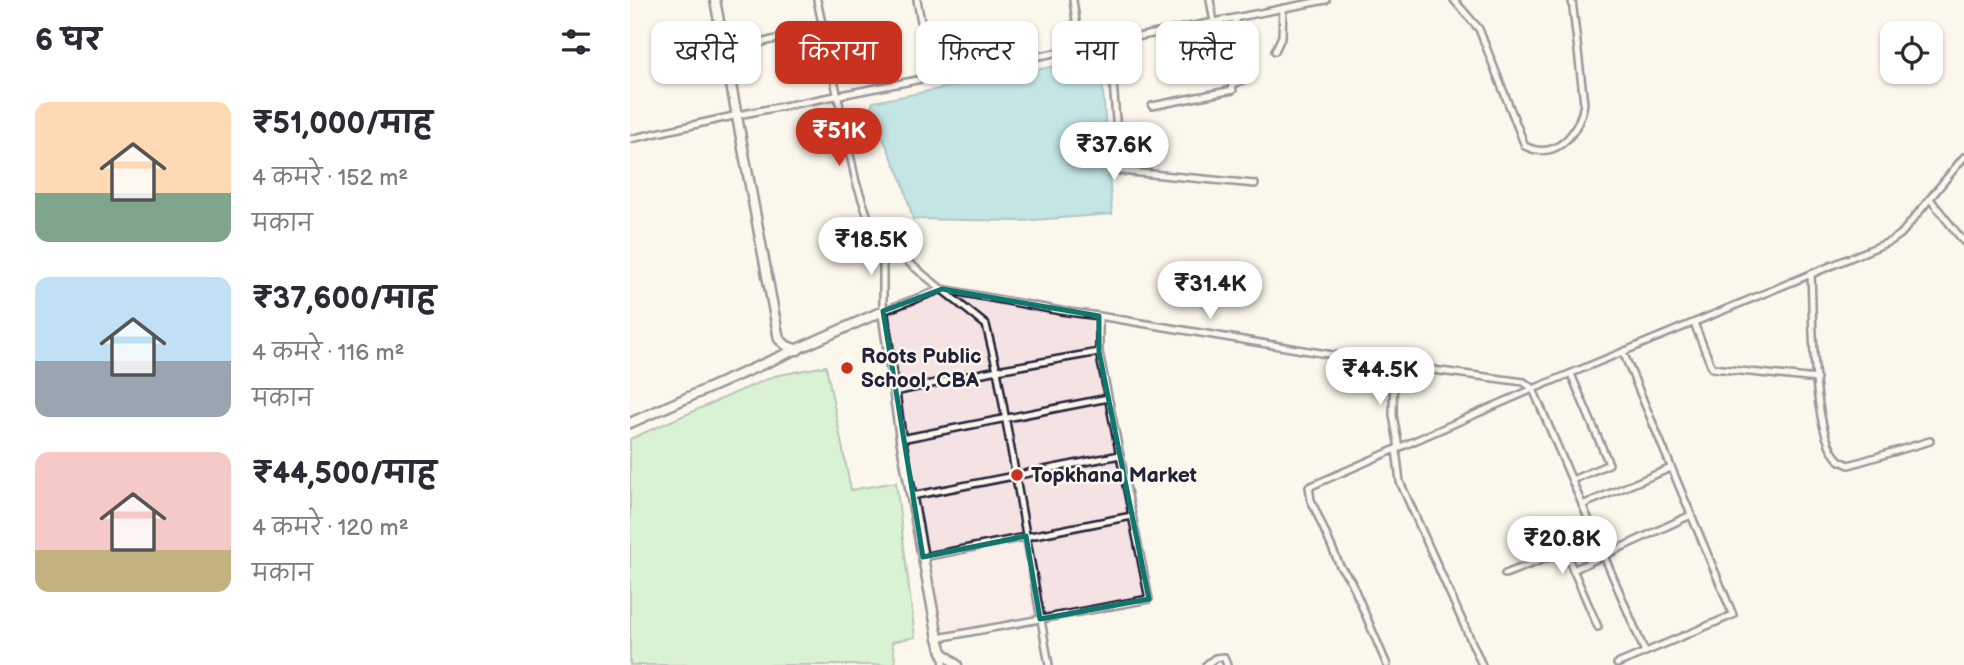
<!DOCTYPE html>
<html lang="hi">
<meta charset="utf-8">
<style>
:root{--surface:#fff;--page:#f7f7f7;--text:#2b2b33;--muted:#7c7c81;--accent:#c8321e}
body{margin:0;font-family:"Balsamiq Sans","Playpen Sans Deva",sans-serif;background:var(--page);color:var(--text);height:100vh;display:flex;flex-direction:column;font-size:26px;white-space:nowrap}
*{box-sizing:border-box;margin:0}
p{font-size:23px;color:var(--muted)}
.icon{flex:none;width:38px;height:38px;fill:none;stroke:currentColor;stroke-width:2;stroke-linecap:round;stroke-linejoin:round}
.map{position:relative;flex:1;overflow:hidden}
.drawer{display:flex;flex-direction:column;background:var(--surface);width:630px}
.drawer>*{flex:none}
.guide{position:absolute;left:21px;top:21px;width:665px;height:63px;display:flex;gap:14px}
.fabs{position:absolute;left:1250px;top:21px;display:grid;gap:14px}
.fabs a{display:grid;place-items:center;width:63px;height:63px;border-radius:14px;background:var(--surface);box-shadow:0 2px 5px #0004;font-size:35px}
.price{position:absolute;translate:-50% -60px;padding:0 16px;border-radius:24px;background:#fff;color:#222;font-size:23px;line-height:46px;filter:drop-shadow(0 2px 4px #0008)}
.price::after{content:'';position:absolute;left:50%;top:42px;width:21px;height:16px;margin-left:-10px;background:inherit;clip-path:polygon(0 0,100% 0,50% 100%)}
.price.on{background:var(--accent);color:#fff}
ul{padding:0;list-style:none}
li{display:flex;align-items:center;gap:21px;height:175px;padding:0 35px}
li span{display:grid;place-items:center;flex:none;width:196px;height:140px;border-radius:14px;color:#555}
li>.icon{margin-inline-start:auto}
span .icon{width:84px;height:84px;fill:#fffc;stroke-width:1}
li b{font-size:30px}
h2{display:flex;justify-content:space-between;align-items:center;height:84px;padding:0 35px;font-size:30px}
.chip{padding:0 24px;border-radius:14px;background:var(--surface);box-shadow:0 2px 5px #0004;font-size:24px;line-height:63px}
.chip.on{background:var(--accent);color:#fff}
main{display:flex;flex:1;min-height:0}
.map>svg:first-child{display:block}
</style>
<main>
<section class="drawer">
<h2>6 घर<svg class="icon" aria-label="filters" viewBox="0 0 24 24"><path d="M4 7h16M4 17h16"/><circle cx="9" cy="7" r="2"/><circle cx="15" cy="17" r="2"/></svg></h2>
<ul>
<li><span style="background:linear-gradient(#ffd9b3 65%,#7fa58c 0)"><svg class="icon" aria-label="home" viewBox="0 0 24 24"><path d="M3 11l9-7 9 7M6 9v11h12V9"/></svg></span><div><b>₹51,000/माह</b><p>4 कमरे · 152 m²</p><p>मकान</p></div></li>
<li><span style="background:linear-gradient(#bfe0f5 60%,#9aa5b1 0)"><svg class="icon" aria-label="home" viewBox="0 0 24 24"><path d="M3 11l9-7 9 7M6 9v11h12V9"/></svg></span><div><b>₹37,600/माह</b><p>4 कमरे · 116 m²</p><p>मकान</p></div></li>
<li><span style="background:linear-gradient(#f6c9c9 70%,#c2b280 0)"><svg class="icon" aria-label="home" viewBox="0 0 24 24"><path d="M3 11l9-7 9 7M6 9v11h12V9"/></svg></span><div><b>₹44,500/माह</b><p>4 कमरे · 120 m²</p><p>मकान</p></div></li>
</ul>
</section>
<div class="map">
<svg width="1334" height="665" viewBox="0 0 1334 665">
<rect width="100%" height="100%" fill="#fbf7ec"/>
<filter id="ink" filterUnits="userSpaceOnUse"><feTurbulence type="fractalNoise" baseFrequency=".0143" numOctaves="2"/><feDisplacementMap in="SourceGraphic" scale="14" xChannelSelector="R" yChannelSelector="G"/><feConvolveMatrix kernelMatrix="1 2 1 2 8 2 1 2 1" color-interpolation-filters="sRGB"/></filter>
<g filter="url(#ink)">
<polygon fill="#f5e3e3" points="312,289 469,316 469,352 519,599 308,638 253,311"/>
<polygon fill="#aeecb3" stroke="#688777" stroke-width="2" points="196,366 221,490 266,482 285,637 262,642 266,665 0,665 0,439 144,376"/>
<polygon fill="#7eceda" stroke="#59899a" stroke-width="2" points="466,58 471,63 482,214 391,221 283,219 272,180 240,110 243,102"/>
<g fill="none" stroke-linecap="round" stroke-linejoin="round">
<defs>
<g id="street">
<polyline points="187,0 226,182 240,223 253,242 356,325 367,370 419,665"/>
<polyline points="287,0 301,77"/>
<polyline points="443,0 450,49"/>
<polyline points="580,0 584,22"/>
<path d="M824,0l25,29 46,117c31,16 55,-14 59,-43l-12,-103"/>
<polyline points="480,43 490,171 625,184"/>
<polyline points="95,51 193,28"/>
<polyline points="645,51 652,36 653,8"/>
<polyline points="602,85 622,76"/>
<polyline points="522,106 603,90 594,50 602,34 606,18"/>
<polyline points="0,139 108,115 696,0"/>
<polyline points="1300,199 1334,242"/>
<polyline points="253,242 253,311 312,289 431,311 469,316 757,364 894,382 903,389 1015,652"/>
<path d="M1181,274c2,39 0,161 28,186 3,2 6,3 10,5l81,-24"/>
<polyline points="1064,323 1082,368 1187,379"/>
<polyline points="764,364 763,415 769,448"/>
<polyline points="941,374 979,464 942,480"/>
<polyline points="264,392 367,370 469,352"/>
<polyline points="271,439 478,398"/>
<polyline points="766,449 770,482 852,665"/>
<polyline points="282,496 490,455"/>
<polyline points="952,505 1041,468"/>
<polyline points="293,557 502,516"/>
<polyline points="943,570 1061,515"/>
<polyline points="875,574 935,551 968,627"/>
<polyline points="308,638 519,599 469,352 469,316"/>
<polyline points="312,652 314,665"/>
<polyline points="987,664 1103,615 993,352"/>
<polyline points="576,665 585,658 594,657 597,665"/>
<polyline points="757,665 721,581 710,566 681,500 679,487 903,389 1261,241 1271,234 1334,157"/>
</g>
<g id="secondary">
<polyline points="85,0 149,339 157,346 168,350"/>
<polyline points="0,423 253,311 271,439 308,638 312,652 327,665"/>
</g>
</defs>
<use href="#street" stroke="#22223b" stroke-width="10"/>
<use href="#secondary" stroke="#22223b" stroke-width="13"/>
<use href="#street" stroke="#fbf7ec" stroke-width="5"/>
<use href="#secondary" stroke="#fbf7ec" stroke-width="8"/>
</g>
</g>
<path d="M0 0H1334V665H0ZM312,289l157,27v36l50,247 -109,20 -14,-83 -103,21 -40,-246z" fill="#fbf7ec" fill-opacity=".55" fill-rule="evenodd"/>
<path fill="none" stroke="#0f766e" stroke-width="5" stroke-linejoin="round" d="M312,289l157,27v36l50,247 -109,20 -14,-83 -103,21 -40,-246z"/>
<g fill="#c8321e" stroke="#fbf7ec" stroke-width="2.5">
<circle cx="217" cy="368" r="7"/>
<circle cx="387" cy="475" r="7"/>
</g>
<g text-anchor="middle" stroke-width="5" stroke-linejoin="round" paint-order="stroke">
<g font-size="21" font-weight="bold" fill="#22223b" stroke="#fbf7ec" text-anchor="start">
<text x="231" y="363">Roots Public<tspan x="231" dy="24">School, CBA</tspan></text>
<text x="401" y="482">Topkhana Market</text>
</g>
</g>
</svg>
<div class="fabs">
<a><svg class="icon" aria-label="locate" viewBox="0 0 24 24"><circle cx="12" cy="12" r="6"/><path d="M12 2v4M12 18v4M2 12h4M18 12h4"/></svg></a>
</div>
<b class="price on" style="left:209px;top:168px">₹51K</b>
<b class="price" style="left:484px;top:182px">₹37.6K</b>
<b class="price" style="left:241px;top:277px">₹18.5K</b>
<b class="price" style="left:580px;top:321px">₹31.4K</b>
<b class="price" style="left:750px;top:407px">₹44.5K</b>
<b class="price" style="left:932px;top:576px">₹20.8K</b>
<div class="guide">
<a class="chip">खरीदें</a>
<a class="chip on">किराया</a>
<a class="chip">फ़िल्टर</a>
<a class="chip">नया</a>
<a class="chip">फ़्लैट</a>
</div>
</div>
</main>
